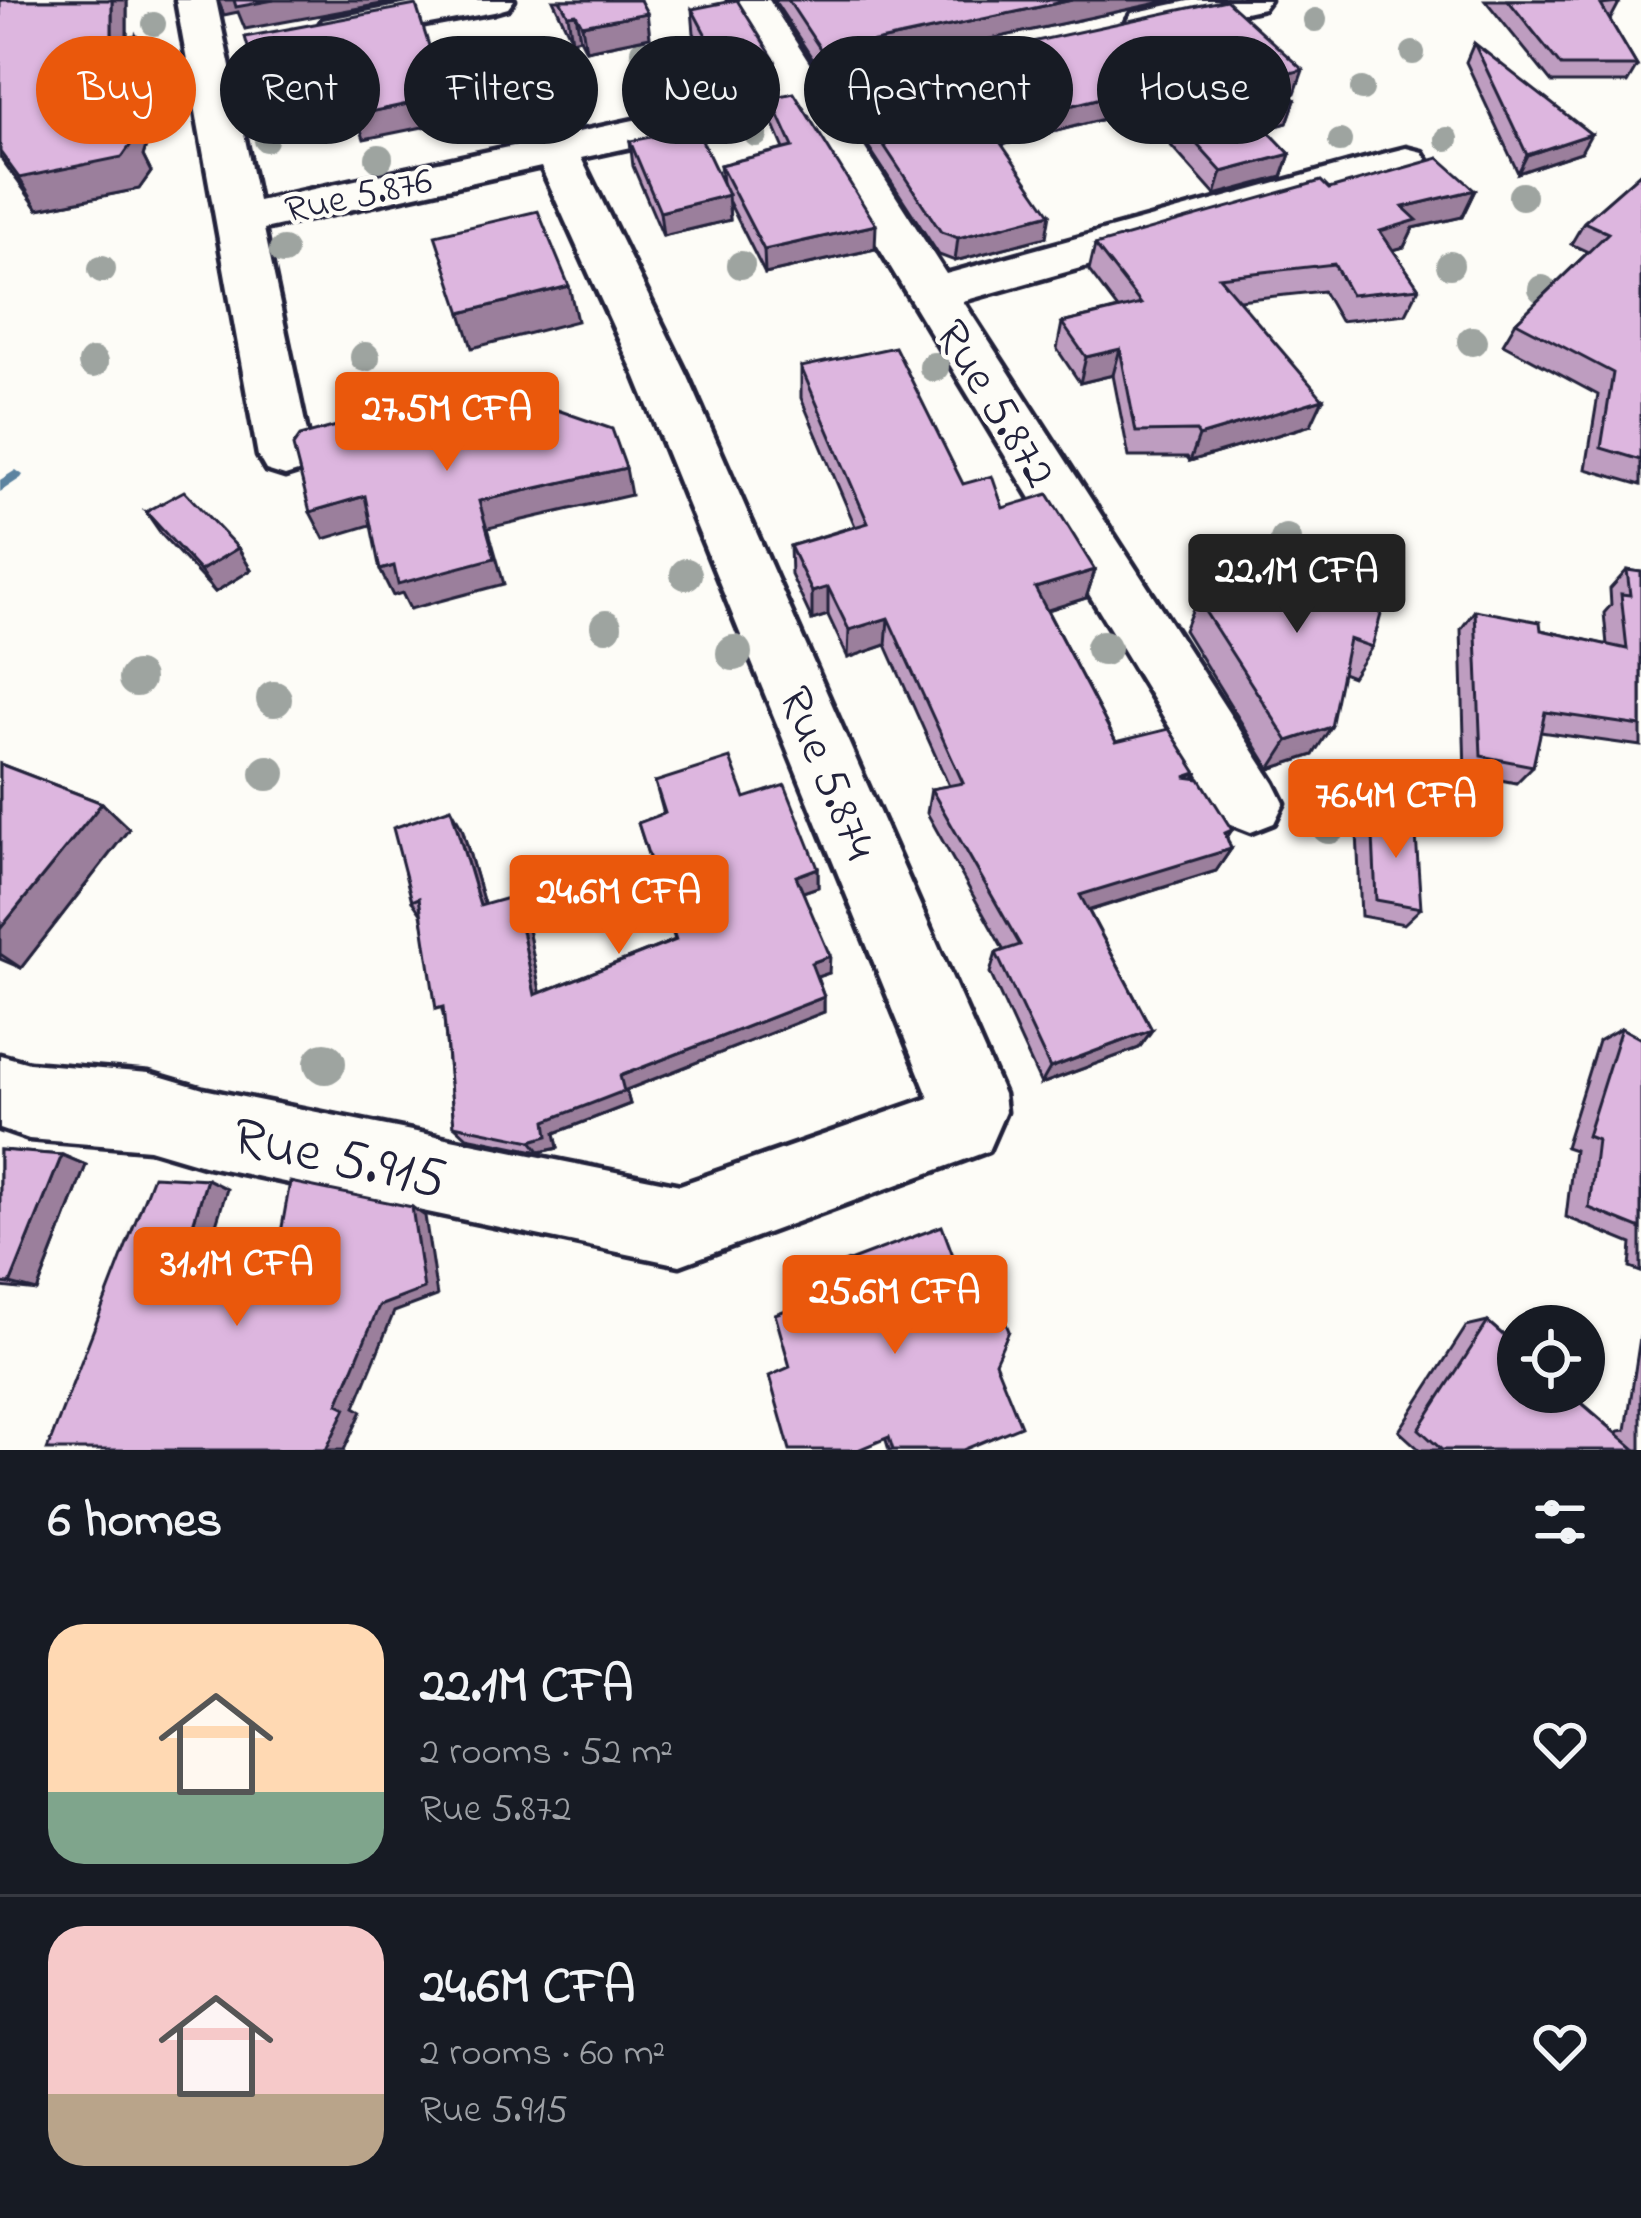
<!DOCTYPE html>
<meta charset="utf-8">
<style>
:root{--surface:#171b24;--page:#20242c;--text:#f1f3f6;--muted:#9ea1a6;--line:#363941;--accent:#ea580c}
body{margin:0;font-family:"Indie Flower",sans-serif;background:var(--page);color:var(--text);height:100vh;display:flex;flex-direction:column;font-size:45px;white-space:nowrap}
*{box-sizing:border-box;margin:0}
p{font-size:39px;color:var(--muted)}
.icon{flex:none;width:66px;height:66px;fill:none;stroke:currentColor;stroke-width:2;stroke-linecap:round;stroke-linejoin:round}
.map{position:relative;height:1450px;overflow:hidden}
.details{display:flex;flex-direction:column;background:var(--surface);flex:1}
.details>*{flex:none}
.guide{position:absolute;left:36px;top:36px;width:1569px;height:108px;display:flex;gap:24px}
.tools{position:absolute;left:1497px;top:1305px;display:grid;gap:24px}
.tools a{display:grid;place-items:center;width:108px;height:108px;border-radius:50%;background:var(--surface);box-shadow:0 3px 9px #0004;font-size:60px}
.price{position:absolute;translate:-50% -102px;padding:0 27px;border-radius:12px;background:var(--accent);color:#fff;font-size:39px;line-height:78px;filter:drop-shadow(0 3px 6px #0008)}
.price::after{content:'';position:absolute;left:50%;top:72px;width:36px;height:27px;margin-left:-18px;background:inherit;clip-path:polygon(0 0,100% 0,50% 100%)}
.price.on{background:#222;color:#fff}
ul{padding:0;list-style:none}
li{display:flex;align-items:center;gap:36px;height:300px;padding:0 48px}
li+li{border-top:3px solid var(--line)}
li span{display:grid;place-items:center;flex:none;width:336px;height:240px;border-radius:36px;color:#555}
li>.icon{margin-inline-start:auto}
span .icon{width:144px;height:144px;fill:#fffc;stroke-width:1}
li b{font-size:51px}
h2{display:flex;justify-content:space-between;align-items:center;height:144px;padding:0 48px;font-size:51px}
.tag{padding:0 42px;border-radius:54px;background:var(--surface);box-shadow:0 3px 9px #0004;font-size:42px;line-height:108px}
.tag.on{background:var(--accent);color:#fff}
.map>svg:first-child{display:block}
</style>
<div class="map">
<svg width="1641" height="1450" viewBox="0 0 1641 1450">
<rect width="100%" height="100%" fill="#fdfcf7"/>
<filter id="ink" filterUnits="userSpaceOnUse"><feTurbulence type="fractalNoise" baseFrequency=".00833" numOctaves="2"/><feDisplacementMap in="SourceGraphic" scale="24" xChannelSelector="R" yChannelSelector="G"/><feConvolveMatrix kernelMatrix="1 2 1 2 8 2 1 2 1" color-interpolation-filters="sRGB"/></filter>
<g filter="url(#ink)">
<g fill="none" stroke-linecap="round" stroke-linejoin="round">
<g fill="#5c83a0" fill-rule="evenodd">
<polygon points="564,55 572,57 590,89 583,130 578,133 573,130 580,89 564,61 463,82 458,79"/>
<polygon points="16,470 23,475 21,478 0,492 0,480"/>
</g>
<defs>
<g id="street">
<polygon points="176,0 216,0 258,201 782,88 729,0 769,0 820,80 925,57 940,61 946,70 940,79 835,102 946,274 1390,152 1406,148 1422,152 1428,162 1422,172 963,301 1274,783 1284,803 1274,823 1251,832 1228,823 796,111 581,158 688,377 1003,1094 1005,1112 988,1151 680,1265 203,1165 149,1149 29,1139 0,1129 0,1055 29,1063 149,1073 203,1089 680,1185 929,1098 636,377 541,167 264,229 312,456 304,470 285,476 266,470 258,456"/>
<polygon points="429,0 514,0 508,8 494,12 337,41 323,38 317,29 323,20"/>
<polygon points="1193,0 1269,0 1263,8 1146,34 1132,31 1126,22 1132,13"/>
</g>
</defs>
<use href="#street" stroke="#22223b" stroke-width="9"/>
<use href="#street" fill="#fdfcf7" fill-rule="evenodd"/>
</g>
<g fill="#9ea4a0">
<circle cx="1315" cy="20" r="12"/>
<circle cx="154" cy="24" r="12"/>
<circle cx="642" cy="51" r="12"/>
<circle cx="1413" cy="53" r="12"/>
<circle cx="1362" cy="89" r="12"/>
<circle cx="346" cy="124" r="12"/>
<circle cx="756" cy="135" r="12"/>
<circle cx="1447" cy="139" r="12"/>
<circle cx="266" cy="140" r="12"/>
<circle cx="1340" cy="141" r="12"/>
<circle cx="379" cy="158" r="14"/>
<circle cx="1522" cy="196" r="14"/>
<circle cx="283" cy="251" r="14"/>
<circle cx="741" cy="265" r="14"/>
<circle cx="1450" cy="265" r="14"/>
<circle cx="102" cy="269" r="14"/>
<circle cx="1542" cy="289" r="14"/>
<circle cx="1472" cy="341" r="15"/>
<circle cx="365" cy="357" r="15"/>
<circle cx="93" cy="363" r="15"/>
<circle cx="934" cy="367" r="15"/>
<circle cx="1286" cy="540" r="16"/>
<circle cx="686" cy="574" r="16"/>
<circle cx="606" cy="626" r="16"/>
<circle cx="1103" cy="648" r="18"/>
<circle cx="734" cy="653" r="18"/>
<circle cx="136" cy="679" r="18"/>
<circle cx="274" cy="699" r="18"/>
<circle cx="268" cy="773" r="18"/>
<circle cx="1329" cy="826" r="18"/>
<circle cx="325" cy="1063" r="21"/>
</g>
<g fill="#be9dc0" stroke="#22223b" stroke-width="3">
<polygon points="0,0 127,0 127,38 151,68 159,104 143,156 151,172 139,189 38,209 0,157"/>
<polygon points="553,0 640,0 650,37 586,50 580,38 572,40"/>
<polygon points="774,0 1172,0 823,75"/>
<polygon points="1485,0 1617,0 1619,3 1610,20 1637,66 1627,83 1552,83"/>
<polygon points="692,9 776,85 727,96 694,33"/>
<polygon points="1474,43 1581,152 1518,173 1466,62"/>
<polygon points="843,83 1295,93 1289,95 1295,100 1287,123 1266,129 1290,154 1282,177 1215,195 1150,122 1142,124 1131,112 1002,145 1046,237 955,261 939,255 842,106"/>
<polygon points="771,98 875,249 765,274 729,202 730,220 663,236 633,166 630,141 722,182 720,165 784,149 772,121"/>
<polygon points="1641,172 1641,485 1586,469 1598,395 1503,344 1516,322 1588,252 1571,244 1584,222"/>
<polygon points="1329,189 1475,190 1462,217 1413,228 1404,247 1393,250 1419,288 1406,314 1340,321 1323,291 1239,300 1311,425 1190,461 1187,457 1129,457 1113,375 1080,383 1057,349 1062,323 1118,309 1089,271 1095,245"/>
<polygon points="801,367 963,484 1003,508 1095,570 1086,598 1047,610 1116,742 1197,773 1194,778 1227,838 1231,849 1216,871 1089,911 1152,1030 1139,1048 1041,1084 990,973 996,953 1004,951 927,813 931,789 949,786 886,645 848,658 828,615 812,620 791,575 790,546 855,526 801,398"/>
<polygon points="146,512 238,548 251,570 215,592 162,535"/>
<polygon points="1627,570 1641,572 1641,746 1540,732 1533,766 1516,783 1465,773 1461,629 1475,610 1541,630 1607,645 1604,613 1611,605 1610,589"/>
<polygon points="1224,583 1372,647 1352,677 1342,673 1313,755 1270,769 1184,630 1197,599"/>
<polygon points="0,764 102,803 129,829 21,968 0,959"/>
<polygon points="655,782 745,798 818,868 818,887 803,892 829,973 817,977 824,997 824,1012 626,1090 630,1104 555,1133 558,1148 540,1152 467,1137 454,1125 444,1019 421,914 412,901 462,828 484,905 525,914 540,993 675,940 638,823 664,814"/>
<polygon points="1372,814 1421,908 1404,924 1361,916 1357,832"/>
<polygon points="1621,1028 1641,1039 1641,1272 1630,1268 1632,1244 1566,1217 1574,1150 1565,1147 1598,1041"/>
<polygon points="0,1150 62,1155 86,1165 37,1291 0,1287"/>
<polygon points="836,1266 995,1362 963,1450 889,1450 886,1440 790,1368 840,1291 835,1276"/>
<polygon points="1488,1322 1618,1434 1619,1431 1626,1430 1641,1331 1641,1450 1420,1450 1399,1431 1466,1327"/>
</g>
<g fill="#9b7f9c" stroke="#22223b" stroke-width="3">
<polygon points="112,0 127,0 127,72 112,41"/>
<polygon points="218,0 403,0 245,29 238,12 224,15"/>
<polygon points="1072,0 1172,0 823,75 823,53"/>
<polygon points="647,13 650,37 586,50 582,25"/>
<polygon points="576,14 580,38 572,40 568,15"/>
<polygon points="136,36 151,68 159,104 143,156 151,172 139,189 38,209 19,178 126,124"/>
<polygon points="775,61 776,85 727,96 725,71"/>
<polygon points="1303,70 1295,93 1263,100 1271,77"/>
<polygon points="344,73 352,98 270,113 260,89"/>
<polygon points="1137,89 1131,112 986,149 989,126"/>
<polygon points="445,96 452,121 364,139 356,115"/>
<polygon points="1156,99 1150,122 1142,124 1147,101"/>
<polygon points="1295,100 1287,123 1261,130 1255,117 1261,109"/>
<polygon points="1591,134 1581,152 1518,173 1527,155"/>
<polygon points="1290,154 1282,177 1215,195 1222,172"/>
<polygon points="1475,190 1462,217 1413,228 1404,247 1368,257 1380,231 1403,207"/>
<polygon points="728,195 730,220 663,236 660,212"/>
<polygon points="1050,214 1046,237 955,261 958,238"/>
<polygon points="876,225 875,249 765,274 764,250"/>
<polygon points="569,286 577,321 472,348 461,313"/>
<polygon points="1120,349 1113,375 1080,383 1086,357"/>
<polygon points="1323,399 1311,425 1190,461 1199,436"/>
<polygon points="626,468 631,495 488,528 504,584 410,609 402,593 393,596 380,570 394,566 479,501"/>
<polygon points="365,496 377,523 324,539 310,512"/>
<polygon points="238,548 251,570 215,592 200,571"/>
<polygon points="1095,570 1086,598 1029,616 1035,588"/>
<polygon points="828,587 828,615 812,620 812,592"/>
<polygon points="888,618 886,645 848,658 849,630"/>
<polygon points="1331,727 1313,755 1270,769 1288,741"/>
<polygon points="102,803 129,829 21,968 0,954 0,929"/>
<polygon points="451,808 462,828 490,924 480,906"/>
<polygon points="1232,830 1217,853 1231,849 1216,871 1071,916 1080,895"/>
<polygon points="818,868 818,887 797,894 796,876"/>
<polygon points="515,896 525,914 544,1011 535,995"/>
<polygon points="830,956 829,973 811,979 811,963"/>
<polygon points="824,997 824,1012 626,1090 630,1104 555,1133 558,1148 540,1152 531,1141 546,1121 620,1076"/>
<polygon points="1152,1030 1139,1048 1041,1084 1050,1068"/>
<polygon points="62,1155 86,1165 37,1291 10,1284"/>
<polygon points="207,1179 227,1189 200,1276 179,1269"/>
<polygon points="412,1207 425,1216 437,1296 394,1312 355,1407 362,1411 344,1450 326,1450 338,1404"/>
</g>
<g fill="#ddb6df" stroke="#22223b" stroke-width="3">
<polygon points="0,0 112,0 112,41 136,36 144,72 126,124 134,140 122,157 19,178 0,152"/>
<polygon points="234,0 274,0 236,7"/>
<polygon points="560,0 640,0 647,13 582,25 576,14 568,15"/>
<polygon points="737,0 775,61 725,71 692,9"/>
<polygon points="788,0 1072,0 823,53"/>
<polygon points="1226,0 1303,70 1271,77 1295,100 1261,109 1266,114 1255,117 1290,154 1222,172 1156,99 1147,101 1137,89 989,126 1050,214 958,238 941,232 843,83"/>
<polygon points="1508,0 1617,0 1619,3 1601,5 1637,66 1561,66"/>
<polygon points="416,5 445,96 356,115 344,73 260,89 245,37"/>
<polygon points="1474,43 1591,134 1527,155"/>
<polygon points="794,93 876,225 764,250 720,165 793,147 771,98"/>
<polygon points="696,128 728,195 660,212 630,141"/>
<polygon points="1439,158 1475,190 1403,207 1417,220 1380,231 1419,288 1351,295 1334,264 1219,277 1323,399 1199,436 1196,431 1136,432 1120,349 1086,357 1062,323 1141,304 1095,245 1321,181 1329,189"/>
<polygon points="1641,172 1641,460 1601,448 1613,373 1516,322 1608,233 1584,222"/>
<polygon points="538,211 569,286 461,313 435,235"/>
<polygon points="895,347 963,484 992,476 1003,508 1048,494 1095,570 1035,588 1116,742 1169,729 1197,773 1185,777 1200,779 1232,830 1225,833 1231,849 1080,895 1152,1030 1050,1068 996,953 1020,945 931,789 963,783 888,618 849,630 828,587 812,592 790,546 868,523 801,367"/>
<polygon points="520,397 612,429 626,468 479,501 495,558 398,584 394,566 380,570 365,496 310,512 293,446 300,436 434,399 440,416"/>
<polygon points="184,491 238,548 200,571 146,512"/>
<polygon points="1330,561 1390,582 1372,647 1349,639 1331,727 1288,741 1197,599 1224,583"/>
<polygon points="1627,570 1641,572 1641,726 1545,712 1533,766 1481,756 1475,610 1540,622 1541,630 1627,649 1621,594 1630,595"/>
<polygon points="730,758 745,798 785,785 818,868 796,876 830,956 811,963 824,997 620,1076 624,1091 546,1121 548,1136 531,1141 454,1125 443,1007 436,1009 419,898 412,901 393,828 451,808 480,906 515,896 535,995 676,940 638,823 665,813 655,782"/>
<polygon points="0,764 102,803 0,929"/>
<polygon points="1372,814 1415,821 1421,908 1376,900"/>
<polygon points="1621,1028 1641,1039 1641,1229 1589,1208 1597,1140 1587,1136"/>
<polygon points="0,1150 62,1155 10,1284 0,1283"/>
<polygon points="153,1176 207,1179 179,1269 273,1278 290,1182 412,1207 424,1289 379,1306 338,1404 346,1408 326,1450 47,1450"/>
<polygon points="942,1226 966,1290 996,1300 1009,1331 995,1362 1021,1426 963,1450 893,1450 889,1437 858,1450 790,1450 769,1376 790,1367 775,1314 844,1289 836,1266"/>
<polygon points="1488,1322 1518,1348 1518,1392 1569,1392 1636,1450 1442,1450 1419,1429"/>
</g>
</g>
<g text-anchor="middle" stroke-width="9" stroke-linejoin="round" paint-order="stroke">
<g font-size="39" fill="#22223b" stroke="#fdfcf7">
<text transform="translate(358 193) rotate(-12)" y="14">Rue 5.876</text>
</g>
<g font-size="48" fill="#22223b" stroke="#fdfcf7">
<text transform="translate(998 402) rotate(58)" y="17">Rue 5.872</text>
<text transform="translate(830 772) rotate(67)" y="17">Rue 5.874</text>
</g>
<g font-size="57" fill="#22223b" stroke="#fdfcf7">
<text transform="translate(340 1155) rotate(12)" y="20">Rue 5.915</text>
</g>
</g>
</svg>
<div class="tools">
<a><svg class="icon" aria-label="locate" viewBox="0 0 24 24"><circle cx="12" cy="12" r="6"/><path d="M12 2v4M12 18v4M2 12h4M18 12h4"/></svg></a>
</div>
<b class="price" style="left:447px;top:474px">27.5M CFA</b>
<b class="price on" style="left:1297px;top:636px">22.1M CFA</b>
<b class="price" style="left:1396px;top:861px">76.4M CFA</b>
<b class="price" style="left:619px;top:957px">24.6M CFA</b>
<b class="price" style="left:237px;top:1329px">31.1M CFA</b>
<b class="price" style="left:895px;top:1357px">25.6M CFA</b>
<div class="guide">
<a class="tag on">Buy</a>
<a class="tag">Rent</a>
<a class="tag">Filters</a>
<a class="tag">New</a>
<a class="tag">Apartment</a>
<a class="tag">House</a>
</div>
</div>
<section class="details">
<h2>6 homes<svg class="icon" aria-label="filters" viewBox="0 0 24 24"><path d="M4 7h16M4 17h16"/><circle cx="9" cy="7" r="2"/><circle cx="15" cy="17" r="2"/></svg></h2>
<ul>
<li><span style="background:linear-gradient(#ffd9b3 70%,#7fa58c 0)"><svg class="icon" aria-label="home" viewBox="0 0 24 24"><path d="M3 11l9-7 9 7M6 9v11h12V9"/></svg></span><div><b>22.1M CFA</b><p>2 rooms · 52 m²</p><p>Rue 5.872</p></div><svg class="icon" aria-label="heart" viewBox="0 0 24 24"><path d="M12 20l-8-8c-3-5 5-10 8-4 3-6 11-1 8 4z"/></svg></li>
<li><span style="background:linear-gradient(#f6c9c9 70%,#b9a48a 0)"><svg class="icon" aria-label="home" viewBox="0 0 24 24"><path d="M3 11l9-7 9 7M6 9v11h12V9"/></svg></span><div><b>24.6M CFA</b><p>2 rooms · 60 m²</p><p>Rue 5.915</p></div><svg class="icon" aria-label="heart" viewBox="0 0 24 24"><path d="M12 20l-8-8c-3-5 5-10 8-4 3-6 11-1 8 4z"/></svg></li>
</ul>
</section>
